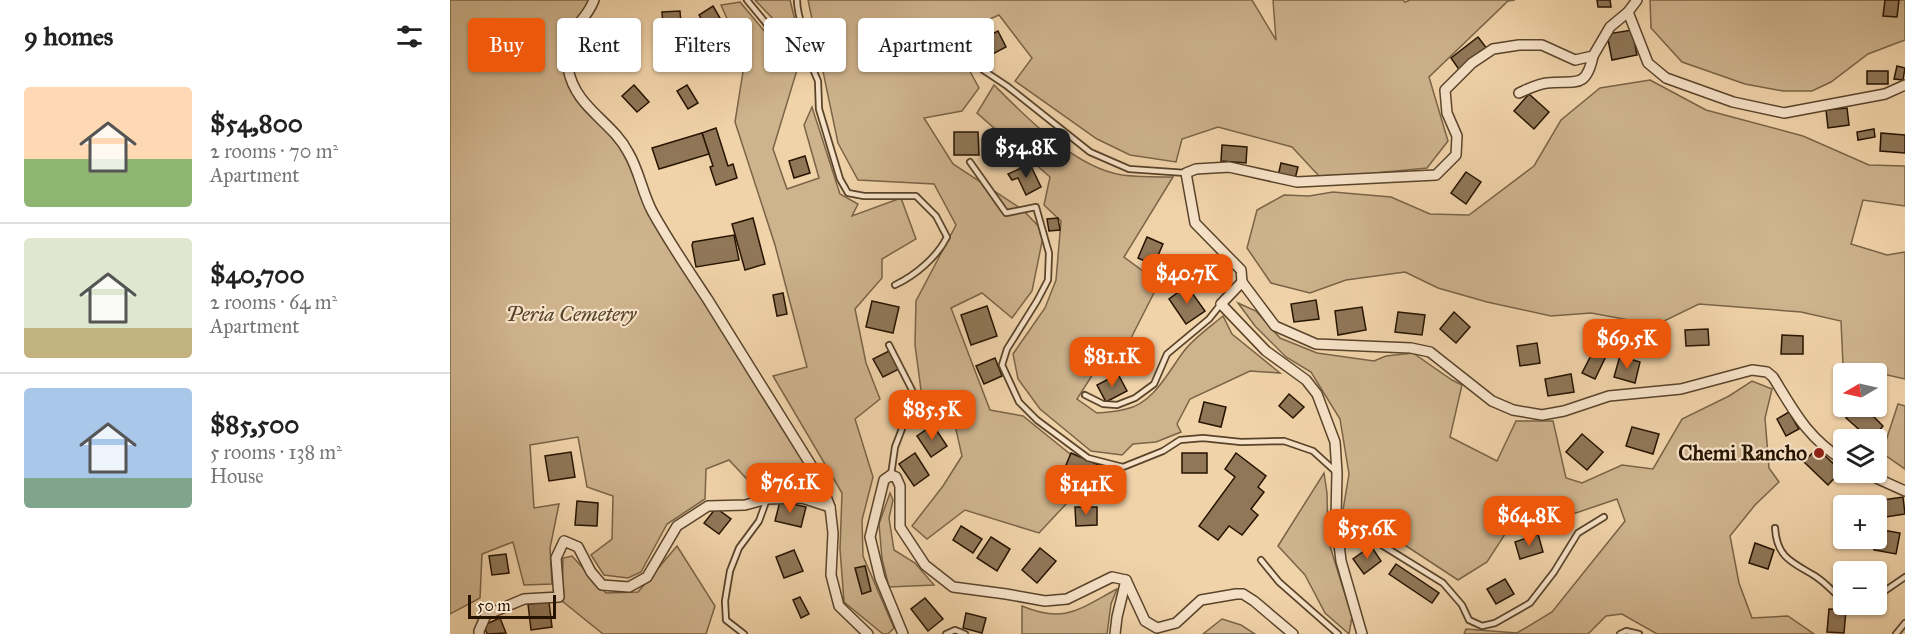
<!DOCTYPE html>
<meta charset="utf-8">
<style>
:root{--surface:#fff;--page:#f2f2f2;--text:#222;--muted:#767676;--line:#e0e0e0;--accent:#ea580c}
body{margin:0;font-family:"IM FELL Great Primer",serif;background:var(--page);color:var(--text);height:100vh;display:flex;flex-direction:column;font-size:22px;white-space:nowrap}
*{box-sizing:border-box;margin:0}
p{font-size:20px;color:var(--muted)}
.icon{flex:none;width:33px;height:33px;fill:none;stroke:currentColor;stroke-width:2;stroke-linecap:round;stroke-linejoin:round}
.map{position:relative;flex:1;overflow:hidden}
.sheet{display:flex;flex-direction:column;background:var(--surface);width:450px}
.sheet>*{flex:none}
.guide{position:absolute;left:18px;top:18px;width:570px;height:54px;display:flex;gap:12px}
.needle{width:39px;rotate:261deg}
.controls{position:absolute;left:1383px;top:363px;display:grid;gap:12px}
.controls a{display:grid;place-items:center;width:54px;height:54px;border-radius:6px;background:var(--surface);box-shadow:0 2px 4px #0004;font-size:30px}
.scale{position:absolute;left:18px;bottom:15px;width:88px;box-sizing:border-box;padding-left:6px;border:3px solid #261400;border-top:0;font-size:16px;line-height:21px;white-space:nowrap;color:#261400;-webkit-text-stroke:4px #f6e2c8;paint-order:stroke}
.price{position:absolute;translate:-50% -51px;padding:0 14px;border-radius:12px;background:var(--accent);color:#fff;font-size:20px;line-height:39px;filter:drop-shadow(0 2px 3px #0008)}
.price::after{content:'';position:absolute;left:50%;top:36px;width:18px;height:14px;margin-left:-9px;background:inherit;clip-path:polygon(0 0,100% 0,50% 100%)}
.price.current{background:#222;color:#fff}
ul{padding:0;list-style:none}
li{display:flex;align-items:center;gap:18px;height:150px;padding:0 24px}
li+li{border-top:2px solid var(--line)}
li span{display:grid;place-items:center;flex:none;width:168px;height:120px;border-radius:6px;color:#555}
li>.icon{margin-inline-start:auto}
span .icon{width:72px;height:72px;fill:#fffc;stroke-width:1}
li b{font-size:26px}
h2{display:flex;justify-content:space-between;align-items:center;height:72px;padding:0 24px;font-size:26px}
.chip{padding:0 21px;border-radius:6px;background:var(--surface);box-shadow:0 2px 4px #0004;font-size:21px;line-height:54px}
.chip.current{background:var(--accent);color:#fff}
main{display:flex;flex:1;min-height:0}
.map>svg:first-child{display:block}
</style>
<main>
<section class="sheet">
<h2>9 homes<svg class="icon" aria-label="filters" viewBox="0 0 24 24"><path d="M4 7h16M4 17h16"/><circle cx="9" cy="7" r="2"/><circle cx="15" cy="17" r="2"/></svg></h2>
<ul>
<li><span style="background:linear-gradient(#ffd9b3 60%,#8fb573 0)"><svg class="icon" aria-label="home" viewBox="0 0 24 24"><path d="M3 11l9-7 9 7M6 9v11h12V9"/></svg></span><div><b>$54,800</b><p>2 rooms · 70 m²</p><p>Apartment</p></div></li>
<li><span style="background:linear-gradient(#dfe7d0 75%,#c2b280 0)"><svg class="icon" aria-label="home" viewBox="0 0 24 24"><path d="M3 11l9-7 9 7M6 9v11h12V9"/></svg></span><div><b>$40,700</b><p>2 rooms · 64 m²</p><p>Apartment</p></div></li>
<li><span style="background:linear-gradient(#a9c7e8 75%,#7fa58c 0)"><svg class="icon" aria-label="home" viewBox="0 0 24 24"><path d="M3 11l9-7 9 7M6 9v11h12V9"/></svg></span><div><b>$85,500</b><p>5 rooms · 138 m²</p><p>House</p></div></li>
</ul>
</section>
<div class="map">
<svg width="1455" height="634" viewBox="0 0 1455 634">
<rect width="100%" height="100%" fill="#f1d3aa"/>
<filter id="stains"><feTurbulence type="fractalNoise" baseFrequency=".00333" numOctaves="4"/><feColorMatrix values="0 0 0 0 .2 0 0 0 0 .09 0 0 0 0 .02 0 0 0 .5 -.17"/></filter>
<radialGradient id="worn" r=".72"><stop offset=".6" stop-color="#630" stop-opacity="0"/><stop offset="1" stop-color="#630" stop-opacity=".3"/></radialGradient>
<g fill="#ceb38d" stroke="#7a6446" stroke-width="1.5">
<polygon points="0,0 141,0 121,29 116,71 178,154 199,211 313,389 372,493 309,492 279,460 256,469 255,499 217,524 191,572 178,578 154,575 141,555 162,539 163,496 137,487 128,437 80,445 84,508 109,504 100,548 102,584 74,585 63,542 32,554 30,598 0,614"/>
<polygon points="305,0 340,0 352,49"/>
<polygon points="358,0 802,0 826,40 823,0 953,0 955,2 960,0 1065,0 1058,1 979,77 998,141 977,168 915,174 869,176 842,147 768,127 732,139 726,162 680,155 647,139 565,81 582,58 549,15 515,30 498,31 529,88 512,111 474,118 503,164 573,210 594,232 582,291 562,318 532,293 501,308 540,410 573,416 630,462 616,504 589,533 515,510 477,539 462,526 493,486 512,456 505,425 471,390 465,345 466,301 506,225 484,184 408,180 388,143"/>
<polygon points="1200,0 1455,0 1455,40 1418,54 1381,82 1362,91 1333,91 1295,84 1232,62 1201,28"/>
<polygon points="290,2 347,70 323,149 337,189 369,178 354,125 362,107 390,194 408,204 402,216 451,198 466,239 432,259 432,278 405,309 416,363 430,399 405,419 423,477 412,520 413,556 444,628 438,634 433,634 394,602 390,549 392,493 323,376 357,367 325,245 285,122 295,59 271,5"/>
<polygon points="1200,80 1256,110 1353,136 1419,165 1455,166 1455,206 1413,200 1401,244 1437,255 1455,252 1455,379 1393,365 1391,321 1351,312 1249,304 1206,325 1141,313 1101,316 1037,302 988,288 955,272 896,280 860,293 821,283 797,248 807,210 834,195 859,196 883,192 941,197 980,214 1019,215 1084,166 1111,120 1150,88"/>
<path d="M544,85c32,32 81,83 128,90 16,2 34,2 51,2l-49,80 35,26 -30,59 -24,13 -28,44 20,14c10,-1 19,-1 29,-4 28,-6 42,-37 58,-58 10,-13 26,-24 39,-35l9,18 48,39 -30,-2 -60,28 -13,25 4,8 -25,10 -23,2 -11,11 -31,-4 -51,-42 -22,-30 -5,-25 32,-46 11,-28 5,-59 -17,-16 6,-28 -73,-64z"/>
<polygon points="788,303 806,311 830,338 867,353 924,361 936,356 963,353 1002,380 1012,385 1000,437 1047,461 1066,421 1103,421 1116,478 1132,483 1172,465 1203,469 1232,419 1279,396 1302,381 1322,389 1315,418 1319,468 1329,482 1305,505 1280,536 1289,583 1302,618 1338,616 1364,634 1207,634 1172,614 1156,616 1138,634 1014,634 1016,629 1067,633 1102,612 1175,521 1167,499 1117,516 1081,520 1057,531 1037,562 1008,580 941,536 893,510 899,474 890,419 861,372 836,357 805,326"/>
<polygon points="1448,404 1455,406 1455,469 1432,453"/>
<polygon points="874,473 877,493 878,540 902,617 899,634 875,613 855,575 828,546"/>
<polygon points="440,493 443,500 439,518 444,550 465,563 484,585 439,587 432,559 429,524"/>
<polygon points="227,546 265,606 256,634 153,634 112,601 113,558 122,556 156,593 188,592"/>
<path d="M667,589l-6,15 -4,30h-85v-28c43,18 57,3 95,-17z"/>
<polygon points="772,619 791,625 805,634 753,634"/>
</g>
<g fill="#907758" stroke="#261400" stroke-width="1.5">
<polygon points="1147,0 1160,0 1161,7 1148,7"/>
<polygon points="1435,0 1449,0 1447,17 1433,16"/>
<polygon points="263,6 270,18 256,27 249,15"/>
<polygon points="230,11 232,35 214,37 212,12"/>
<polygon points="1182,30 1187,55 1162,60 1157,34"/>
<polygon points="548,31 556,47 537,57 529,41"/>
<polygon points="1028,37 1038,50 1010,71 1001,58"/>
<polygon points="1447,66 1455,68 1453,80 1444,79"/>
<rect x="1417" y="71" width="21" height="13"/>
<polygon points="184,85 199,102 187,112 172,96"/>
<polygon points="237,85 248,103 238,109 227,91"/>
<polygon points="1079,94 1099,112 1084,129 1064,111"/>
<polygon points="1397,108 1399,125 1378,128 1376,110"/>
<polygon points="266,128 278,166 283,164 287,178 266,185 260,167 263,166 252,133"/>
<polygon points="1424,129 1425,137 1408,140 1407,132"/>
<polygon points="504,132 528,132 529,155 504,155"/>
<polygon points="252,133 259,154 209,169 202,148"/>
<polygon points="1431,133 1455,135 1455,153 1430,151"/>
<polygon points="772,145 797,147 796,163 771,161"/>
<polygon points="355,156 360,173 344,178 339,161"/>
<polygon points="831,163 848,167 845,179 828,176"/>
<polygon points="580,164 591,187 576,195 568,178 562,180 558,174"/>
<polygon points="1016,172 1031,182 1016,204 1001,193"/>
<polygon points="303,218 315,264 295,270 282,224"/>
<polygon points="608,218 610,230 599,231 597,219"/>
<polygon points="284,235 289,260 246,267 242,245 243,242"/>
<polygon points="697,237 713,244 704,265 688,258"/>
<polygon points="737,286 755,311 736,324 719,299"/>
<polygon points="333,293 337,314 327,316 323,295"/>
<polygon points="866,300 869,319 844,322 841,304"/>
<polygon points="422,301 449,307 443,333 416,327"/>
<polygon points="537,306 547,336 521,345 511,315"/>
<polygon points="912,307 916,330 888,335 885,311"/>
<polygon points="948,312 975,315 972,335 945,332"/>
<polygon points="1004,312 1020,327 1006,343 990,329"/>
<polygon points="1258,329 1259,345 1236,346 1235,330"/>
<polygon points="1332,335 1353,336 1353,354 1331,354"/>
<polygon points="1087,343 1090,363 1070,366 1067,346"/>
<polygon points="1145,348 1157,354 1145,379 1132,373"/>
<polygon points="439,351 449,369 433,377 423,359"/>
<polygon points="1170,356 1190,362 1185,383 1164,377"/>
<polygon points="545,358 552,376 534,384 526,366"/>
<polygon points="668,374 677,391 656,402 647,385"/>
<polygon points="1121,374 1124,392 1098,396 1095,379"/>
<polygon points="839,394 854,407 843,418 829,406"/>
<polygon points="754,402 776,407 771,427 749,422"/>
<polygon points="1407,406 1413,406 1433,426 1421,440 1396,418"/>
<polygon points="1339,412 1349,429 1336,436 1327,419"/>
<polygon points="483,425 497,446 481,457 467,436"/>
<polygon points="1182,427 1209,434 1203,454 1176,446"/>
<polygon points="1132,434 1153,452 1137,470 1116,452"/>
<polygon points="1367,448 1391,471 1378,485 1354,462"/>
<polygon points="121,452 125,477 99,481 95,456"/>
<polygon points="465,453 479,475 464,486 449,464"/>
<polygon points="621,453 649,465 644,477 616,465"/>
<rect x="732" y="453" width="25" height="20"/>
<polygon points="786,453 816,476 808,487 814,492 801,509 808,515 792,535 779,526 768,540 749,526 785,477 775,469"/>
<polygon points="1453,497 1455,514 1436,517 1433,500"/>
<polygon points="127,501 148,503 147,526 125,525"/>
<polygon points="330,501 356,507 351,527 325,521"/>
<polygon points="625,507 647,507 647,525 626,526"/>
<polygon points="266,508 281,519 269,534 254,523"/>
<polygon points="511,526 532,539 523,553 503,540"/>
<polygon points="1427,529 1450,533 1446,554 1424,550"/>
<polygon points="1088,534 1093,552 1070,559 1065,542"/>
<polygon points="541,537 560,549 547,571 527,558"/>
<polygon points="1305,543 1324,550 1318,569 1299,563"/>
<polygon points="921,546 931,561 914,574 903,559"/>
<polygon points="590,548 606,561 587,583 572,570"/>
<polygon points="344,550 353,571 334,578 326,557"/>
<polygon points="56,554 59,573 42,575 39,556"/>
<polygon points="946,564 989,593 982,603 939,574"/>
<polygon points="415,566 421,591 412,594 405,568"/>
<polygon points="1055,579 1064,594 1046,604 1037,589"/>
<polygon points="350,597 359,614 351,618 343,600"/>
<polygon points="475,598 493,619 478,631 461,609"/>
<polygon points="99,602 102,627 81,630 78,604"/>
<polygon points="1379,609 1396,610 1394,633 1377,632"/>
<polygon points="516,613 536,618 532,633 513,628"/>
<polygon points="50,618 56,633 37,634 34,625"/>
</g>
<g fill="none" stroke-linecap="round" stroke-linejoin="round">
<defs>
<g id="lane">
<path d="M297,0l36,44 27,18 8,19 1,28 21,70 8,14 16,3h52l20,20 11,21c-10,20 -31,38 -52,48"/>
<path d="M347,0c0,22 13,41 13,62"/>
<polyline points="518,41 533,70 557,86 640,152 679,169 736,173"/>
<polyline points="520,162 556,213 586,207 599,253 598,280 587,301 557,349 552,365 569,402 587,420 638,458 673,467 713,451 730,440 753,438 791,442 834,441 863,451 885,471"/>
<polyline points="439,345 462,390 463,400 445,447 441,475"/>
<polyline points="635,395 653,404 667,405 685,398 704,384 717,354 759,319 771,304"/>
<polyline points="886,519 912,537 927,542 993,583 1012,605 1019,620 1032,626 1045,623 1080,603 1104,572 1128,533 1154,517"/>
<path d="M1325,528c2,30 17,34 40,48 11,7 19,17 29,25"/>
<polyline points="811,560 829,582 888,634"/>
<polyline points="1426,597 1455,577"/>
<polyline points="1399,604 1412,606 1415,604"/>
<polyline points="294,634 276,620 275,601 280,571 289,548 309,521 317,499"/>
<polyline points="496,634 505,630 515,634"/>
<polyline points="1170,634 1176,631 1189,634"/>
<polyline points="1446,634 1455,623"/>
</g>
<g id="street">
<path d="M144,0c-12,31 -34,25 -26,68 7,40 43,52 60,84 11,18 14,40 24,59 17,31 37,60 56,89 37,59 74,119 111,178l11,29 3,26 -2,42 8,31 29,28"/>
<polyline points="1178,12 1198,63 1216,78 1283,102 1334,113 1435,94 1455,85"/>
<path d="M1069,93c9,-4 18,-9 28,-10 28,-3 39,7 46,-27"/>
<polyline points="792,282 791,270 745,223 736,173 746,169 779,167 847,182 986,175 1006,155 1007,136 997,113 995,90 1022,63 1043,49 1069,45 1092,45 1125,60 1143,56 1160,27 1178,12 1187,0"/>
<polyline points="1413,472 1455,491"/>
<polyline points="29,634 29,631 36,615 74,599 109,597 106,558 114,541 128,547 141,572 152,585 179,587 197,577 227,526 258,506 295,505 317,499 352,498 380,507"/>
<polyline points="453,634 430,578 420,537 434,480 441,475 446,477 450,486 450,527 475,565 503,587 556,594 595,601 617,599 662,577 676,580 695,621 707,628 726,623 751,600 786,594 793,594 804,601 843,634"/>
<polyline points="665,634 667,617 676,580"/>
<path d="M912,634l-21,-73 -5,-42 1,-46 -2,-31 -18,-48 -11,-14 -40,-29 -45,-47 21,-22 33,44 41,18 95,4 19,4 62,49 21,9 29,5 22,-4 45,-15 72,-7 71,-19 15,2 6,5c22,36 34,60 71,84"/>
</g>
</defs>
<use href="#lane" stroke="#59442a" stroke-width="8"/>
<use href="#street" stroke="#59442a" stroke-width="12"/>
<use href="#lane" stroke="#f6e2c8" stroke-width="4.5"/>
<use href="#street" stroke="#f6e2c8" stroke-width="9"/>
</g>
<circle fill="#8f2418" stroke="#f6e2c8" stroke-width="2" cx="1369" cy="453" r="6"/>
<g text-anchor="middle" stroke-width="4.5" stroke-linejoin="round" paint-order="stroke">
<g font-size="21" font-style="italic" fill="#58442a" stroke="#f6e2c8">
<text x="121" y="321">Peria Cemetery</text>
</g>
<g font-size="21" font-weight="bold" fill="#261400" stroke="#f6e2c8" text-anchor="end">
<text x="1357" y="460">Chemi Rancho</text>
</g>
</g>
<rect width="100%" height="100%" filter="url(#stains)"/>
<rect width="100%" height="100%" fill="url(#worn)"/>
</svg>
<div class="controls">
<a><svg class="needle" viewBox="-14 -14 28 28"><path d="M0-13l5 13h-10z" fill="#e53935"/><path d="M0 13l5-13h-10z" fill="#767676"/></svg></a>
<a><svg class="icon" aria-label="layers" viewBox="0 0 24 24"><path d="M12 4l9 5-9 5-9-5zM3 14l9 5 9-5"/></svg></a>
<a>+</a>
<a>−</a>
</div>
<div class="scale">50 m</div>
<b class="price current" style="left:576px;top:179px">$54.8K</b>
<b class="price" style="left:737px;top:305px">$40.7K</b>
<b class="price" style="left:1177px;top:370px">$69.5K</b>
<b class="price" style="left:662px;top:388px">$81.1K</b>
<b class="price" style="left:482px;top:441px">$85.5K</b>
<b class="price" style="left:340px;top:514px">$76.1K</b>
<b class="price" style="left:636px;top:516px">$141K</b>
<b class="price" style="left:1079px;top:547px">$64.8K</b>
<b class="price" style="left:917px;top:560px">$55.6K</b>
<div class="guide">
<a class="chip current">Buy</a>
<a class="chip">Rent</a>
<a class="chip">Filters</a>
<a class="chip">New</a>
<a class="chip">Apartment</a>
</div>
</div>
</main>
